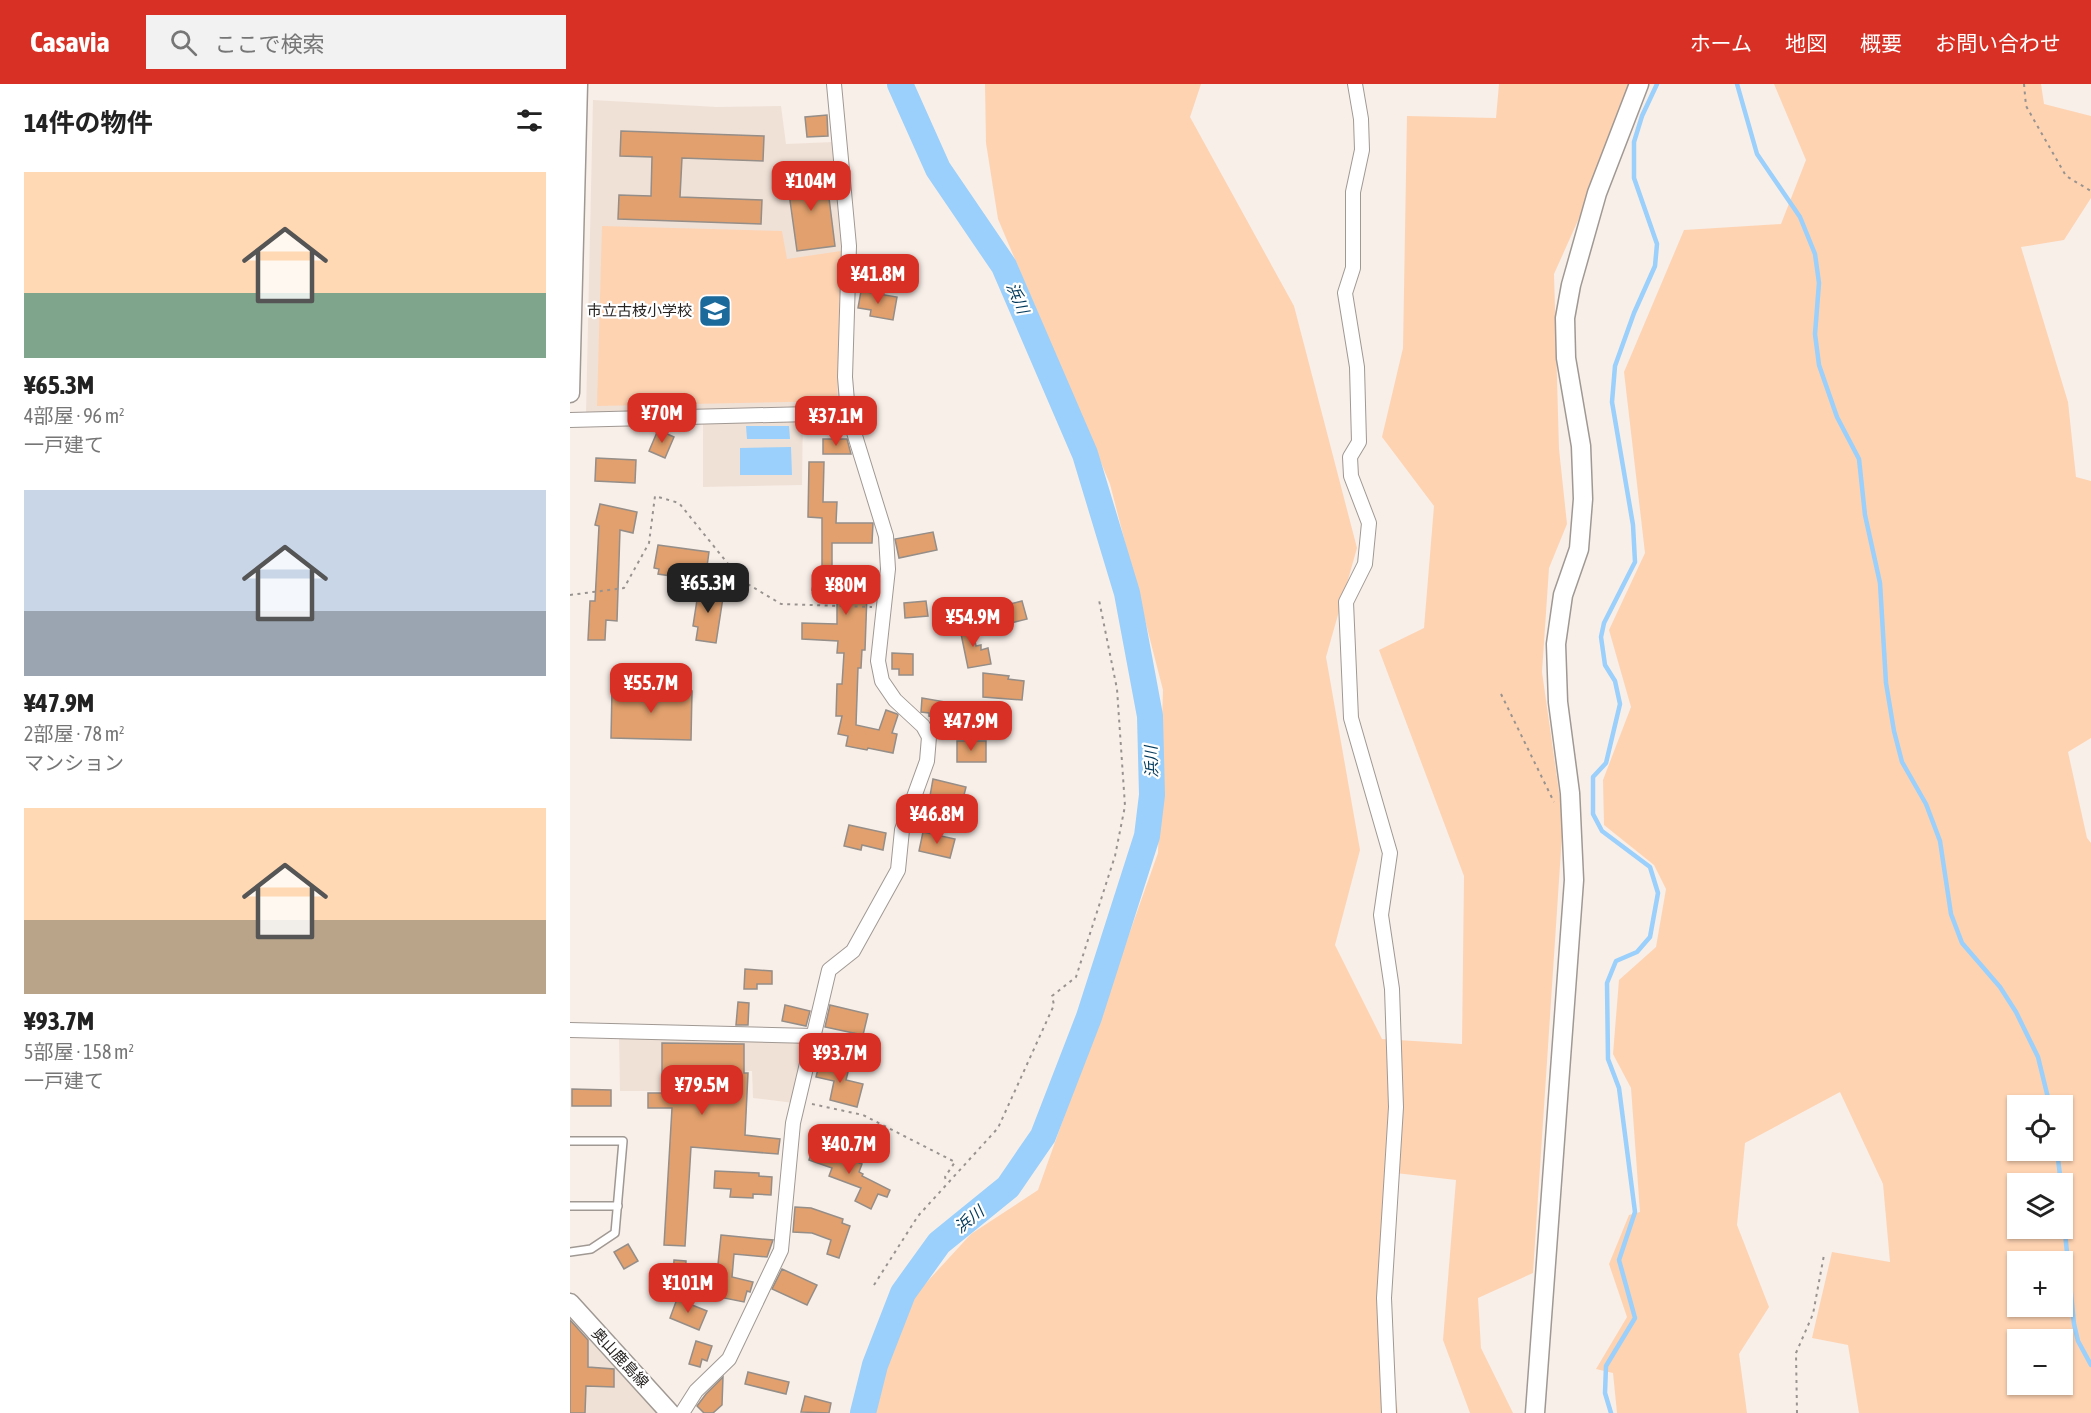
<!DOCTYPE html>
<html lang="ja">
<meta charset="utf-8">
<style>
:root{--surface:#fff;--page:#f2f2f2;--text:#222;--muted:#767676;--accent:#d93025}
body{margin:0;font-family:"Asap Condensed","Noto Sans JP",sans-serif;background:var(--page);color:var(--text);height:100vh;display:flex;flex-direction:column;font-size:22px;white-space:nowrap}
*{box-sizing:border-box;margin:0}
p{font-size:20px;color:var(--muted)}
.icon{flex:none;width:33px;height:33px;fill:none;stroke:currentColor;stroke-width:2;stroke-linecap:round;stroke-linejoin:round}
.map{position:relative;flex:1;overflow:hidden}
.sheet{display:flex;flex-direction:column;background:var(--surface);width:570px}
.sheet>*{flex:none}
.tools{position:absolute;left:1437px;top:1011px;display:grid;gap:12px}
.tools a{display:grid;place-items:center;width:66px;height:66px;border-radius:0px;background:var(--surface);box-shadow:0 2px 4px #0004;font-size:30px}
.price{position:absolute;translate:-50% -51px;padding:0 14px;border-radius:12px;background:var(--accent);color:#fff;font-size:20px;line-height:39px;filter:drop-shadow(0 2px 3px #0008)}
.price::after{content:'';position:absolute;left:50%;top:36px;width:18px;height:14px;margin-left:-9px;background:inherit;clip-path:polygon(0 0,100% 0,50% 100%)}
.price.on{background:#222;color:#fff}
ul{padding:0;list-style:none}
li{display:grid;align-content:center;gap:12px;height:318px;padding:0 24px}
li span{display:grid;place-items:center;height:186px;border-radius:0px;color:#555}
li>.icon{margin-inline-start:auto}
span .icon{width:108px;height:108px;fill:#fffc;stroke-width:1}
li b{font-size:26px}
h2{display:flex;justify-content:space-between;align-items:center;height:72px;padding:0 24px;font-size:26px}
header{display:flex;align-items:center;gap:36px;box-sizing:border-box;height:84px;padding:0 30px;background:var(--accent);color:#fff}
header strong{font-size:28px}
nav{display:flex;gap:33px;margin-inline-start:auto;font-size:21px}
.search{width:420px;height:54px;background:var(--page);display:flex;align-items:center;gap:15px;box-sizing:border-box;padding:0 21px;border-radius:0px;color:var(--muted);font-size:22px}
main{display:flex;flex:1;min-height:0}
.map>svg:first-child{display:block}
</style>
<header>
<strong>Casavia</strong>
<div class="search"><svg class="icon" aria-label="search" viewBox="0 0 24 24"><circle cx="10" cy="10" r="6"/><path d="M15 15l6 6"/></svg>ここで検索</div>
<nav><a>ホーム</a><a>地図</a><a>概要</a><a>お問い合わせ</a></nav>
</header>
<main>
<section class="sheet">
<h2>14件の物件<svg class="icon" aria-label="filters" viewBox="0 0 24 24"><path d="M4 7h16M4 17h16"/><circle cx="9" cy="7" r="2"/><circle cx="15" cy="17" r="2"/></svg></h2>
<ul>
<li><span style="background:linear-gradient(#ffd9b3 65%,#7fa58c 0)"><svg class="icon" aria-label="home" viewBox="0 0 24 24"><path d="M3 11l9-7 9 7M6 9v11h12V9"/></svg></span><div><b>¥65.3M</b><p>4部屋 · 96 m²</p><p>一戸建て</p></div></li>
<li><span style="background:linear-gradient(#c9d6e8 65%,#9aa5b1 0)"><svg class="icon" aria-label="home" viewBox="0 0 24 24"><path d="M3 11l9-7 9 7M6 9v11h12V9"/></svg></span><div><b>¥47.9M</b><p>2部屋 · 78 m²</p><p>マンション</p></div></li>
<li><span style="background:linear-gradient(#ffd9b3 60%,#b9a48a 0)"><svg class="icon" aria-label="home" viewBox="0 0 24 24"><path d="M3 11l9-7 9 7M6 9v11h12V9"/></svg></span><div><b>¥93.7M</b><p>5部屋 · 158 m²</p><p>一戸建て</p></div></li>
</ul>
</section>
<div class="map">
<svg width="1521" height="1329" viewBox="0 0 1521 1329">
<rect width="100%" height="100%" fill="#f8efe9"/>
<g fill="#f0e1d6">
<polygon points="23,16 147,23 211,22 216,60 263,58 275,162 270,323 233,325 232,401 133,403 133,328 16,329"/>
<polygon points="159,953 239,955 224,1019 183,1014 182,987 128,984 127,1007 50,1007 49,954"/>
<polygon points="0,1230 89,1329 0,1329"/>
</g>
<g fill="#fed3b2" fill-rule="evenodd">
<polygon points="415,0 631,0 620,33 724,222 787,464 756,573 790,766 765,861 812,955 892,960 894,792 809,566 854,544 864,422 812,353 833,264 837,32 926,34 929,0 1062,0 1023,103 984,190 989,365 997,440 979,484 972,588 993,736 963,1189 908,1214 911,1264 943,1329 900,1329 873,1256 886,1096 817,1088 824,1302 828,1329 299,1329 344,1212 401,1150 468,1106 588,769 593,606 540,400 428,135 416,59"/>
<path d="M1204,0h267l3,20 47,12v82l-27,42 -43,7 47,155 8,75 15,4v257l-23,14 19,86 4,5v570h-232l-11,-68 -36,-7 20,-86 58,10 -7,-78 -43,-92 -95,51 -8,82 32,82 -30,47 8,59h-130l-4,-40 -17,-4 31,-52 -18,-53 20,-49 11,-3 -9,-124 -18,-34 6,-74 37,-33 10,-58 -12,-24 -50,-40 -1,-45 28,-73 -22,-77 36,-77 -21,-181 60,-142 97,-6 25,-64zM1448,1022h44v44h-44zM1448,1100h44v44h-44zM1448,1178h44v44h-44zM1448,1256h44v44h-44z"/>
<polygon points="32,142 212,147 217,175 271,167 267,317 27,322"/>
</g>
<g fill="#9ad0fb">
<polygon points="176,342 219,342 220,355 177,355"/>
<polygon points="221,363 222,391 170,391 170,364"/>
</g>
<g fill="none" stroke-linecap="round" stroke-linejoin="round">
<g stroke="#9ad0fb" stroke-width="4.5">
<polyline points="1167,0 1187,70 1230,133 1245,170 1249,199 1245,250 1249,281 1267,333 1289,375 1295,431 1310,499 1316,599 1324,647 1332,678 1356,720 1370,757 1381,830 1392,859 1430,903 1446,928 1468,973 1480,1022"/>
<polyline points="1487,1066 1491,1100"/>
<polyline points="1492,1118 1504,1240 1508,1257 1521,1281"/>
<polyline points="1041,1329 1035,1309 1036,1282 1065,1234 1049,1176 1065,1128 1049,1004 1038,975 1037,899 1046,877 1067,868 1080,853 1088,809 1080,783 1032,747 1023,730 1023,693 1036,679 1050,620 1045,597 1035,581 1031,553 1034,539 1065,478 1063,441 1042,318 1045,282 1064,229 1085,182 1087,160 1064,94 1064,58 1072,32 1087,0"/>
</g>
<polyline stroke="#9ad0fb" stroke-width="26" points="293,1329 305,1281 333,1209 369,1159 438,1103 473,1052 519,933 577,752 582,711 580,632 557,509 515,370 434,182 368,85 330,0"/>
</g>
<g fill="#e1a06d" stroke="#958d88" stroke-width="1.5">
<polygon points="257,31 258,52 237,53 235,33"/>
<polygon points="51,47 194,52 193,77 112,74 110,113 192,116 191,140 48,135 49,111 81,112 82,73 50,72"/>
<polygon points="256,90 265,162 227,167 217,95"/>
<polygon points="291,207 327,213 323,236 300,232 301,226 288,224"/>
<polygon points="88,346 104,353 95,374 79,367"/>
<polygon points="253,355 277,355 281,370 253,370"/>
<polygon points="26,374 66,376 65,399 25,397"/>
<polygon points="239,378 254,378 253,418 267,418 266,439 303,439 302,459 262,459 262,488 308,491 306,510 297,510 295,566 292,566 291,584 288,584 286,641 309,646 316,626 327,630 328,631 322,649 327,650 323,669 298,664 297,666 276,662 278,652 268,650 272,632 266,632 267,600 272,600 274,569 267,569 268,557 232,555 232,539 267,540 267,517 258,516 259,507 242,506 246,487 252,487 252,434 238,433"/>
<polygon points="30,420 67,428 63,449 50,446 47,537 36,536 35,556 18,556 20,517 25,517 29,442 25,441"/>
<polygon points="363,448 367,466 329,474 325,455"/>
<polygon points="88,461 139,468 135,497 88,490 89,485 84,484"/>
<polygon points="129,503 154,507 146,559 126,556 128,543 123,542"/>
<polygon points="356,517 358,532 335,534 334,519"/>
<polygon points="452,517 457,535 441,539 436,521"/>
<polygon points="401,538 406,562 411,561 411,566 418,564 421,580 398,584 389,540"/>
<polygon points="322,569 343,570 343,591 329,591 329,585 322,585"/>
<polygon points="413,589 439,592 438,595 454,597 452,616 413,613"/>
<polygon points="42,605 122,607 121,656 41,654"/>
<polygon points="352,614 387,620 384,636 359,632 359,629 351,628"/>
<rect x="387" y="657" width="29" height="21"/>
<polygon points="363,695 396,703 392,719 360,712"/>
<polygon points="279,741 316,749 313,766 292,761 291,766 274,762"/>
<polygon points="353,748 385,755 380,774 349,767"/>
<polygon points="175,885 202,887 202,900 187,900 187,905 174,905"/>
<polygon points="168,918 179,919 178,941 166,941"/>
<polygon points="215,921 240,927 236,942 212,937"/>
<polygon points="260,921 298,930 293,951 255,943"/>
<polygon points="92,959 174,960 174,989 178,989 175,1051 210,1055 208,1070 121,1063 115,1162 94,1161 102,1024 78,1024 78,1009 92,1009"/>
<polygon points="250,977 279,984 276,996 293,1000 287,1023 260,1016 264,997 246,993"/>
<polygon points="2,1005 41,1006 41,1022 2,1022"/>
<polygon points="244,1061 292,1080 289,1088 293,1090 292,1092 320,1106 317,1113 308,1110 301,1125 285,1117 291,1104 259,1092 262,1084 239,1076"/>
<polygon points="145,1087 189,1089 189,1092 202,1093 201,1111 183,1110 183,1114 160,1113 161,1105 144,1104"/>
<polygon points="225,1123 241,1124 273,1135 272,1139 280,1142 269,1174 257,1170 261,1156 242,1149 223,1148"/>
<polygon points="151,1151 203,1156 197,1173 164,1170 162,1193 183,1198 180,1208 177,1207 174,1218 139,1211 144,1189 147,1190"/>
<polygon points="58,1160 68,1177 54,1185 44,1168"/>
<polygon points="104,1176 116,1177 115,1198 103,1198"/>
<polygon points="212,1185 247,1201 237,1221 202,1205"/>
<polygon points="107,1215 137,1227 129,1246 100,1234"/>
<polygon points="0,1236 18,1256 18,1283 44,1285 44,1303 16,1302 15,1329 0,1329"/>
<polygon points="126,1257 142,1262 137,1277 132,1275 130,1283 119,1280"/>
<polygon points="178,1288 219,1298 216,1310 175,1300"/>
<polygon points="153,1293 152,1321 143,1329 134,1329 127,1322 136,1310"/>
<polygon points="235,1312 261,1319 259,1329 231,1328"/>
</g>
<g fill="none" stroke-linecap="round" stroke-linejoin="round">
<defs>
<g id="lane">
<polyline points="0,1057 53,1057 45,1149 21,1165 0,1168"/>
<polyline points="0,1122 48,1122"/>
</g>
<g id="street">
<polyline points="785,0 791,35 792,66 783,108 783,184 775,209 787,283 789,358 780,373 781,392 799,439 795,480 776,518 781,634 820,769 811,831 822,905 826,1023 814,1214 819,1329"/>
<polyline points="0,336 278,329"/>
<polyline points="0,946 243,952"/>
<polyline points="112,1329 126,1307 159,1275 211,1166 223,1039 259,886 283,867 328,786 332,746 357,677 359,653 353,642 325,616 312,597 308,577 318,485 316,452 278,329 275,293 279,162 264,0"/>
</g>
<g id="secondary">
<polyline points="0,309 8,0"/>
<polyline points="0,1219 100,1329"/>
<polyline points="965,1329 1004,796 1000,709 988,618 986,560 993,511 1009,465 1013,415 1011,362 996,274 995,234 1001,201 1027,109 1069,0"/>
</g>
</defs>
<use href="#lane" stroke="#a09893" stroke-width="10"/>
<use href="#street" stroke="#a09893" stroke-width="16"/>
<use href="#secondary" stroke="#a09893" stroke-width="21"/>
<g stroke="#99938f" stroke-width="2" stroke-dasharray="3 4.5" stroke-linecap="butt">
<polyline points="1454,0 1456,22 1496,92 1521,107"/>
<polyline points="0,511 54,504 79,459 85,412 109,419 171,496 211,520 302,523"/>
<polyline points="931,610 984,718"/>
<polyline points="242,1020 293,1031 385,1078 375,1093 377,1099"/>
<polyline points="304,1201 348,1132 428,1044 484,921 482,912 506,893 545,772 555,722 547,605 529,516"/>
<polyline points="1227,1329 1226,1269 1243,1230 1254,1171"/>
</g>
<use href="#lane" stroke="#fff" stroke-width="7"/>
<use href="#street" stroke="#fff" stroke-width="14"/>
<use href="#secondary" stroke="#fff" stroke-width="18"/>
</g>
<defs>
<symbol id="school-square" viewBox="-11 -11 22 22"><rect x="-9" y="-9" width="18" height="18" rx="4" fill="#1c699c" stroke="#fff"/><path d="M0-5L7-2L0 1L-7-2ZM-4 1L0 2.5L4 1V4Q0 6-4 4Z" fill="#fff"/></symbol>
</defs>
<g fill-rule="evenodd">
<use href="#school-square" x="126" y="208" width="38" height="38"/>
</g>
<g text-anchor="middle" stroke-width="4.5" stroke-linejoin="round" paint-order="stroke">
<g font-size="15" fill="#282523" stroke="#fff" text-anchor="end">
<text x="122" y="232">市立古枝小学校</text>
</g>
<g font-size="15" fill="#282523" stroke="#fff">
<text transform="translate(50 1274) rotate(47)" y="5">奥山鹿島線</text>
</g>
<g font-size="16" font-style="italic" fill="#00395b" stroke="#fff">
<text transform="translate(448 214) rotate(67)" y="6">浜川</text>
<text transform="translate(581 678) rotate(-92)" y="6">浜川</text>
<text transform="translate(399 1135) rotate(-39)" y="6">浜川</text>
</g>
</g>
</svg>
<div class="tools">
<a><svg class="icon" aria-label="locate" viewBox="0 0 24 24"><circle cx="12" cy="12" r="6"/><path d="M12 2v4M12 18v4M2 12h4M18 12h4"/></svg></a>
<a><svg class="icon" aria-label="layers" viewBox="0 0 24 24"><path d="M12 4l9 5-9 5-9-5zM3 14l9 5 9-5"/></svg></a>
<a>+</a>
<a>−</a>
</div>
<b class="price" style="left:241px;top:128px">¥104M</b>
<b class="price" style="left:308px;top:221px">¥41.8M</b>
<b class="price" style="left:92px;top:360px">¥70M</b>
<b class="price" style="left:266px;top:363px">¥37.1M</b>
<b class="price on" style="left:138px;top:530px">¥65.3M</b>
<b class="price" style="left:276px;top:532px">¥80M</b>
<b class="price" style="left:403px;top:564px">¥54.9M</b>
<b class="price" style="left:81px;top:630px">¥55.7M</b>
<b class="price" style="left:401px;top:668px">¥47.9M</b>
<b class="price" style="left:367px;top:761px">¥46.8M</b>
<b class="price" style="left:270px;top:1000px">¥93.7M</b>
<b class="price" style="left:132px;top:1032px">¥79.5M</b>
<b class="price" style="left:279px;top:1091px">¥40.7M</b>
<b class="price" style="left:118px;top:1230px">¥101M</b>
</div>
</main>
